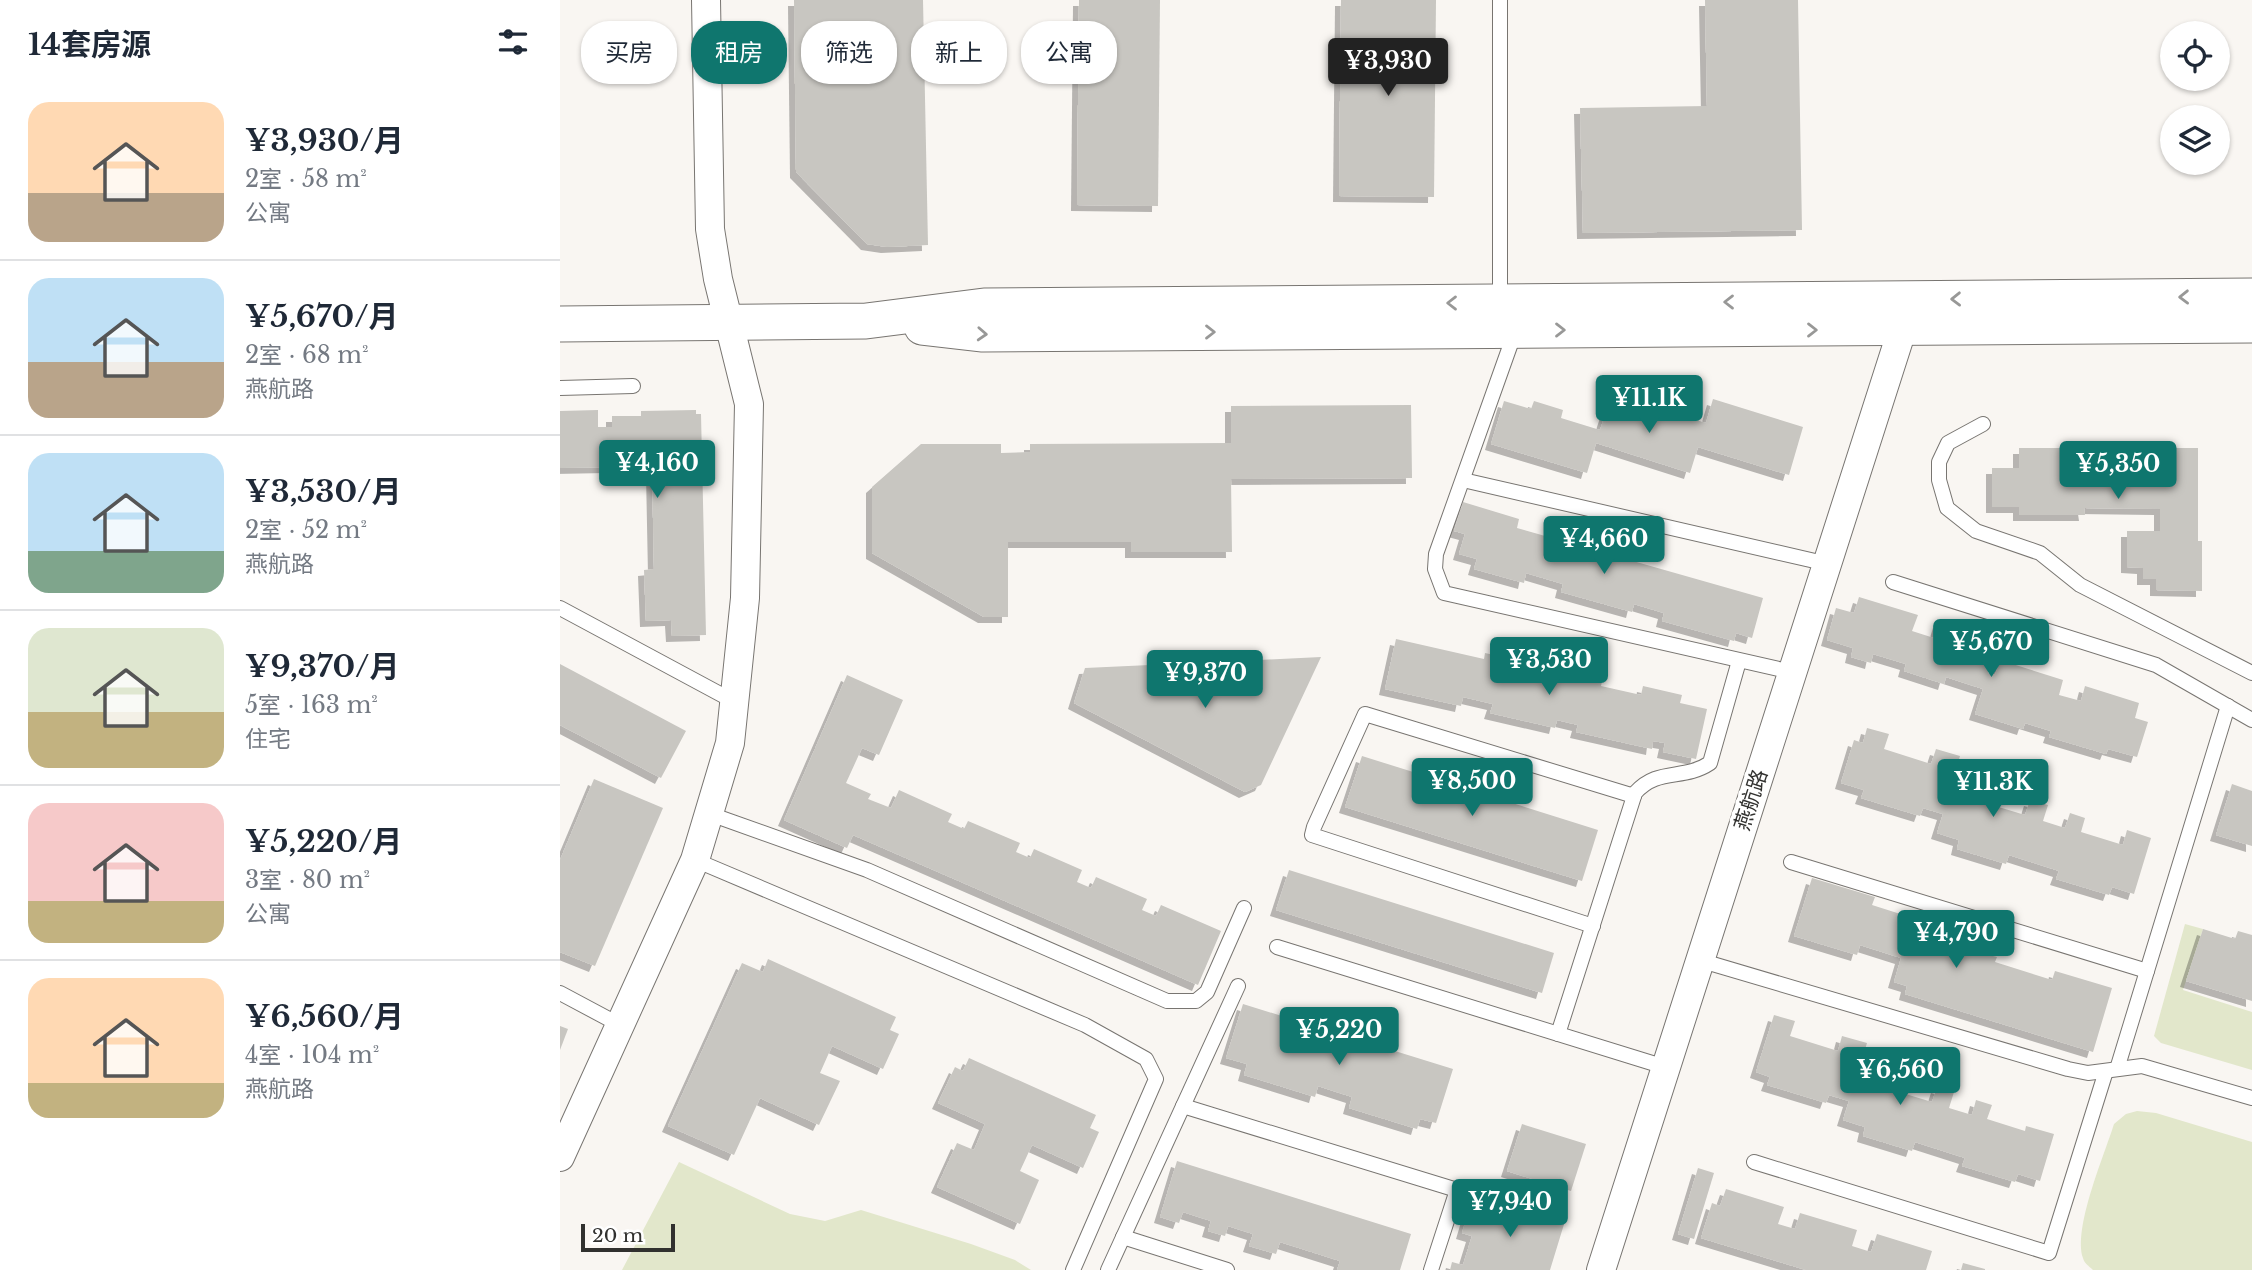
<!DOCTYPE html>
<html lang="zh">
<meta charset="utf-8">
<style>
:root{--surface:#fff;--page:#f6f6f7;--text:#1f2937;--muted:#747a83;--line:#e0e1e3;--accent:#0f766e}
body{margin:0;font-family:"Libre Baskerville","Noto Sans SC",serif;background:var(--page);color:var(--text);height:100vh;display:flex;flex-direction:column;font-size:26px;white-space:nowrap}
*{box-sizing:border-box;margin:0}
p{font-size:23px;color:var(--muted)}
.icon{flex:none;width:38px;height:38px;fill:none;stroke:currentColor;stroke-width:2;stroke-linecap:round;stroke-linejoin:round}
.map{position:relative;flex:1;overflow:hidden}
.details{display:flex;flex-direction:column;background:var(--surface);width:560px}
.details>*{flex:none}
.guide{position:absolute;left:21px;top:21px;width:665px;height:63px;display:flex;gap:14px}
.buttons{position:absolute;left:1600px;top:21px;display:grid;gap:14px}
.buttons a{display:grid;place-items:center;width:70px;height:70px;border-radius:50%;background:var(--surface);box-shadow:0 2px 5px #0004;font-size:35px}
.scale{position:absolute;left:21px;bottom:18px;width:94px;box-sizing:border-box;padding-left:7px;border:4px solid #31312f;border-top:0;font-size:19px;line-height:24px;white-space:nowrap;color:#31312f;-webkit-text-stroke:5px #fff;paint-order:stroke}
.price{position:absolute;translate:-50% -60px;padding:0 16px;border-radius:7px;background:var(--accent);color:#fff;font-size:23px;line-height:46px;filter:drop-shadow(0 2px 4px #0008)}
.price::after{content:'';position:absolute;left:50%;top:42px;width:21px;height:16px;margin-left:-10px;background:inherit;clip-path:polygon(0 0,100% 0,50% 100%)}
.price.active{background:#222;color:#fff}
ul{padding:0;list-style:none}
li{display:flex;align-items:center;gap:21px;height:175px;padding:0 28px}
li+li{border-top:2px solid var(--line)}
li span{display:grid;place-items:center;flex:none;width:196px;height:140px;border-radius:21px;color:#555}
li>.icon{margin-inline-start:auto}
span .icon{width:84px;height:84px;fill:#fffc;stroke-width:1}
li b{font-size:30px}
h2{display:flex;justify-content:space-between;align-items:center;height:84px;padding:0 28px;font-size:30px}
.pill{padding:0 24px;border-radius:28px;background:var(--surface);box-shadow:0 2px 5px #0004;font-size:24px;line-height:63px}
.pill.active{background:var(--accent);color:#fff}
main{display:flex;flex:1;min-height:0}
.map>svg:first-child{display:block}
</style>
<main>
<section class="details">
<h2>14套房源<svg class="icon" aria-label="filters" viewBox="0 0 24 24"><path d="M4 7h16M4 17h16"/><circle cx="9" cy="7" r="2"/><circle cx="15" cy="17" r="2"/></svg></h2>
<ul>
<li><span style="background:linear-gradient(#ffd9b3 65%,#b9a48a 0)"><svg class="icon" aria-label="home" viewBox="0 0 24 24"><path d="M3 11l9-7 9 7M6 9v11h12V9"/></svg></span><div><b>¥3,930/月</b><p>2室 · 58 m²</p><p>公寓</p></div></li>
<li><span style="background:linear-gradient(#bfe0f5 60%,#b9a48a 0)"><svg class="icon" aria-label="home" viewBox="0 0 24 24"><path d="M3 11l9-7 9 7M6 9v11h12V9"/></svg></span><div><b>¥5,670/月</b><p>2室 · 68 m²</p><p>燕航路</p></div></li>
<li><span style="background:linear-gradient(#bfe0f5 70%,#7fa58c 0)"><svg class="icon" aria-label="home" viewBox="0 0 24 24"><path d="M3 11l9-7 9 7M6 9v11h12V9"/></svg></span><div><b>¥3,530/月</b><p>2室 · 52 m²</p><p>燕航路</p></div></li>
<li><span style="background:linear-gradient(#dfe7d0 60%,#c2b280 0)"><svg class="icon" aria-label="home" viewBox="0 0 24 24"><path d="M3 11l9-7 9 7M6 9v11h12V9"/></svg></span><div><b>¥9,370/月</b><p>5室 · 163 m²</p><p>住宅</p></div></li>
<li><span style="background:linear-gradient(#f6c9c9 70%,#c2b280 0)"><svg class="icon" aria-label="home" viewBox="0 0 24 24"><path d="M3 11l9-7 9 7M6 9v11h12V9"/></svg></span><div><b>¥5,220/月</b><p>3室 · 80 m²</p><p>公寓</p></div></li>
<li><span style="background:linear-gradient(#ffd9b3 75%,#c2b280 0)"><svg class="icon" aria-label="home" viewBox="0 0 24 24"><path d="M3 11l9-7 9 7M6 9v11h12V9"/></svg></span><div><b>¥6,560/月</b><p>4室 · 104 m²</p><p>燕航路</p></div></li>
</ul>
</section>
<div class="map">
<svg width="1692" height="1270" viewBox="0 0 1692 1270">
<defs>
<filter id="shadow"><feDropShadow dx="-6" dy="6" stdDeviation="0" flood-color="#0004"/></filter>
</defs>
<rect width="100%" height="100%" fill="#f9f6f2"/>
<g fill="#e2e7cb">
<polygon points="1625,924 1643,929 1623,990 1692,1012 1692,1070 1601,1043 1594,1036"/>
<path d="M1577,1111l19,2 96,29v128h-159c-4,-4 -9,-7 -10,-12 -10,-30 21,-102 31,-134l12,-10z"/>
<polygon points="119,1162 230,1214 265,1221 301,1210 411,1244 455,1260 471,1270 62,1270"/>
</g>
<g fill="#c8c6c1" filter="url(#shadow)">
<polygon points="234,0 363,0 368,245 327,247 307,244 236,172"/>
<polygon points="519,0 600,0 598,206 517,205"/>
<polygon points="781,0 876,0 874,197 779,196"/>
<polygon points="1145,0 1238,0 1242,230 1023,233 1020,108 1147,106"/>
<polygon points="1052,394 1146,423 1153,399 1243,427 1229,475 1138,447 1130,473 1036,443 1027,473 931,444 944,401 971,409 974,401 1003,410 1001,418 1040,430"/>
<polygon points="851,405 852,478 671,479 672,552 571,552 571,542 448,542 448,617 424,617 312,553 312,487 361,444 441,444 441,453 470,452 470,444 671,443 671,406"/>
<polygon points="38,410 38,427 52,427 52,416 81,416 81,411 136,410 136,414 141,414 146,635 112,636 111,620 86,621 84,570 94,569 92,468 79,456 53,457 53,467 0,468 0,411"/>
<polygon points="1459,448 1541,448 1541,464 1555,464 1554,448 1638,448 1638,541 1642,541 1642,591 1596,590 1596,579 1583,579 1583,568 1567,567 1567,531 1600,531 1600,509 1524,508 1525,515 1459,515 1459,507 1432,507 1432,468 1459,468"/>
<polygon points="903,502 959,519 957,528 1203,598 1192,638 1176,633 1174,641 1102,621 1104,613 1074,604 1072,612 1001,592 1003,584 966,573 964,583 914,569 917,559 899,554 905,534 894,531"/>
<polygon points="1299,597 1358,615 1352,631 1374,638 1379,622 1430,637 1425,653 1433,656 1428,673 1435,675 1440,660 1503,680 1499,695 1521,701 1525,686 1579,703 1575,718 1588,722 1577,757 1548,749 1546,754 1489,737 1491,731 1465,723 1463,729 1415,714 1423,689 1386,677 1384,684 1344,671 1346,664 1313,654 1311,663 1291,657 1293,648 1267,640 1276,608 1294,613"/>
<polygon points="836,639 924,659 925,653 961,661 960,667 1001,677 1003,668 1043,677 1041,686 1081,695 1083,686 1122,695 1120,703 1147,709 1136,759 1103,752 1105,743 1093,741 1092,749 1016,732 1018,725 997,720 995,728 930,713 933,704 903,697 901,706 825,689"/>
<polygon points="761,657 701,785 685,792 514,703 525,668"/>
<polygon points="0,664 126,731 101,778 0,725"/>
<polygon points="287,675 343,700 319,755 302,748 286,783 311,794 308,799 331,808 339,790 392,814 388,822 404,829 408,821 460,843 456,852 470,858 474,849 522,870 517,882 531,888 536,877 587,899 582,910 596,916 601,905 661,931 638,985 293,835 287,848 224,820"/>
<polygon points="1307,728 1329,734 1324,749 1371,764 1376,749 1400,756 1389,792 1465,815 1470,800 1488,805 1483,821 1505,828 1510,813 1525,818 1521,832 1563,845 1567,830 1591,838 1574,894 1552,887 1549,895 1496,879 1499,871 1449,855 1446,864 1397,849 1399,840 1377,833 1383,814 1363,808 1360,816 1301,798 1304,790 1281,783 1294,740 1303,743"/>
<polygon points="802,756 1038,830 1022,881 785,807"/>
<polygon points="34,779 103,808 35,966 0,952 0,860"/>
<polygon points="1672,784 1692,791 1692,846 1656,835"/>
<polygon points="729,870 994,953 982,993 716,910"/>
<polygon points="1252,878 1315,897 1312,905 1353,918 1348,935 1369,942 1371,937 1382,941 1384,936 1426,948 1425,954 1437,957 1435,962 1492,980 1495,971 1552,988 1533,1052 1345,994 1347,986 1334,982 1341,958 1300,945 1297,955 1234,936"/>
<polygon points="1643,929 1675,939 1678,931 1692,935 1692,1001 1626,981"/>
<polygon points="208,959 336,1017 330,1030 339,1034 323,1069 272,1046 260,1073 280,1081 259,1125 200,1098 174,1155 108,1126 182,963 203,972"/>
<polygon points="683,1004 893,1069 876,1123 860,1119 857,1129 789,1108 792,1097 758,1086 755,1097 684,1075 687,1064 666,1058"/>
<polygon points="1214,1015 1235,1021 1230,1036 1278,1051 1282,1036 1307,1043 1296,1079 1372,1102 1377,1087 1394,1092 1389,1108 1412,1115 1416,1100 1432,1105 1427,1119 1465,1131 1466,1126 1494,1134 1480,1181 1458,1174 1455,1182 1402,1166 1405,1158 1355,1142 1352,1151 1303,1136 1305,1127 1283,1120 1289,1101 1269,1095 1266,1103 1207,1085 1210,1077 1196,1072"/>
<polygon points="0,1026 8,1029 0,1050"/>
<polygon points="409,1058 536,1115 530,1128 539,1132 523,1168 472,1145 460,1171 479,1180 460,1224 377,1187 397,1143 414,1150 425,1124 378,1103 395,1067 403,1071"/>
<polygon points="962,1124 1026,1144 1011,1191 947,1171"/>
<polygon points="617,1161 851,1234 840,1270 777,1270 780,1261 720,1242 716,1254 689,1246 693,1234 668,1226 665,1236 648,1231 651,1221 623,1212 619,1223 600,1217"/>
<polygon points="1138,1168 1154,1173 1134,1239 1118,1234"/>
<polygon points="1166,1189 1224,1207 1218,1224 1235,1229 1240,1213 1297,1230 1292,1246 1311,1252 1317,1234 1372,1251 1366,1270 1246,1270 1141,1238 1152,1203 1160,1206"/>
<polygon points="925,1196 1005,1221 990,1270 890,1270 892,1262 903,1265 912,1236 902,1233 908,1213 918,1217"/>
<polygon points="1403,1263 1425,1269 1425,1270 1401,1270"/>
</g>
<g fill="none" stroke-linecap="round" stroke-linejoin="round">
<defs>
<g id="service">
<polyline points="940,0 940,303"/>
<polyline points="955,332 876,554 875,569 884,593 1232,672"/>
<polyline points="0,388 73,386"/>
<polyline points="1423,424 1388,443 1379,462 1379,480 1387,508 1416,531 1480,553 1520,585 1692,673"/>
<polyline points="903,480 1268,564"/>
<polyline points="1333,582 1596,665 1692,720"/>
<polyline points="0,608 175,702"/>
<polyline points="150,814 307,870 607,1001 636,1001 647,992 684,908"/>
<polyline points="135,860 525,1025 586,1059 596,1079 513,1270"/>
<polyline points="1231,862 1587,971"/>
<polyline points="1033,926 752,835 754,827 805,714 1074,796"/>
<polyline points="717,947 1105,1067"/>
<polyline points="1139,960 1508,1069 1528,1073 1582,1066 1692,1098"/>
<polyline points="0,993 60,1025"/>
<path d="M998,1034l77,-241c23,-26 48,-12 75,-30l29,-102"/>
<polyline points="1557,1069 1668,706"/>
<polyline points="623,1106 897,1190 871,1270"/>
<polyline points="1194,1162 1489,1253 1546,1071"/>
<polyline points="563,1237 667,1270"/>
<polyline points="548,1270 678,986"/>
</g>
<g id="minor">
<polyline points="0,1157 135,860 170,743 185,598 189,404 158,279 150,229 146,0"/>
<polyline points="1041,1270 1342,330"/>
</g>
<g id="tertiary">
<polyline points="0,324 306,321 424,306 1692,296"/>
<polyline points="362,327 423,334 1692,325"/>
</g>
</defs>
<use href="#service" stroke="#787571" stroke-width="16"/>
<use href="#minor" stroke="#787571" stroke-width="30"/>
<use href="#tertiary" stroke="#787571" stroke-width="37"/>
<use href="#service" stroke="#fff" stroke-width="14"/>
<use href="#minor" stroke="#fff" stroke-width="28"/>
<use href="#tertiary" stroke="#fff" stroke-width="35"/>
</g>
<defs><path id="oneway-chevron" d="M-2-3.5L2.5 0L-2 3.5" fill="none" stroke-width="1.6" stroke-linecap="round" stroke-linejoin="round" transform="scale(1.75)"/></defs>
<g stroke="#989897">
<use href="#oneway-chevron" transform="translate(1624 297) rotate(179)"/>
<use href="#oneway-chevron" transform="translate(1396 299) rotate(179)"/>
<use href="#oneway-chevron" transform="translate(1169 302) rotate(180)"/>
<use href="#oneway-chevron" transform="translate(892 303) rotate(180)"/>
<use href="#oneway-chevron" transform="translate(1000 330)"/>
<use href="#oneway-chevron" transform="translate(1252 330)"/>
<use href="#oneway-chevron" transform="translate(650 332)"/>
<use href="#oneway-chevron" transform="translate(422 334) rotate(3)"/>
</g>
<g text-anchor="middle" stroke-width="7" stroke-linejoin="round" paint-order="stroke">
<g font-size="21" fill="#31312f" stroke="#fff">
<text transform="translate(1191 800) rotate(-72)" y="7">燕航路</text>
</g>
</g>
</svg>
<div class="buttons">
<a><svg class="icon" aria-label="locate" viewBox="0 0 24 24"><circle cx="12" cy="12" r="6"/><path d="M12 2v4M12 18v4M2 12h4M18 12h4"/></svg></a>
<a><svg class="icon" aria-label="layers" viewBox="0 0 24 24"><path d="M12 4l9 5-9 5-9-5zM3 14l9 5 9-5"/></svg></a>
</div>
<div class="scale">20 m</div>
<b class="price active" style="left:828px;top:98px">¥3,930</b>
<b class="price" style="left:1089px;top:435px">¥11.1K</b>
<b class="price" style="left:97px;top:500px">¥4,160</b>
<b class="price" style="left:1558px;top:501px">¥5,350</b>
<b class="price" style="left:1044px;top:576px">¥4,660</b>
<b class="price" style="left:1431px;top:679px">¥5,670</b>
<b class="price" style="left:989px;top:697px">¥3,530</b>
<b class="price" style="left:645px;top:710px">¥9,370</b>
<b class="price" style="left:912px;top:818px">¥8,500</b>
<b class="price" style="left:1433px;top:819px">¥11.3K</b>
<b class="price" style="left:1396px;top:970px">¥4,790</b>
<b class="price" style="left:779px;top:1067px">¥5,220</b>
<b class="price" style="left:1340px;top:1107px">¥6,560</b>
<b class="price" style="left:950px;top:1239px">¥7,940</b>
<div class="guide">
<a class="pill">买房</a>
<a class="pill active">租房</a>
<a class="pill">筛选</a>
<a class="pill">新上</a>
<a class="pill">公寓</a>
</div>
</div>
</main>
